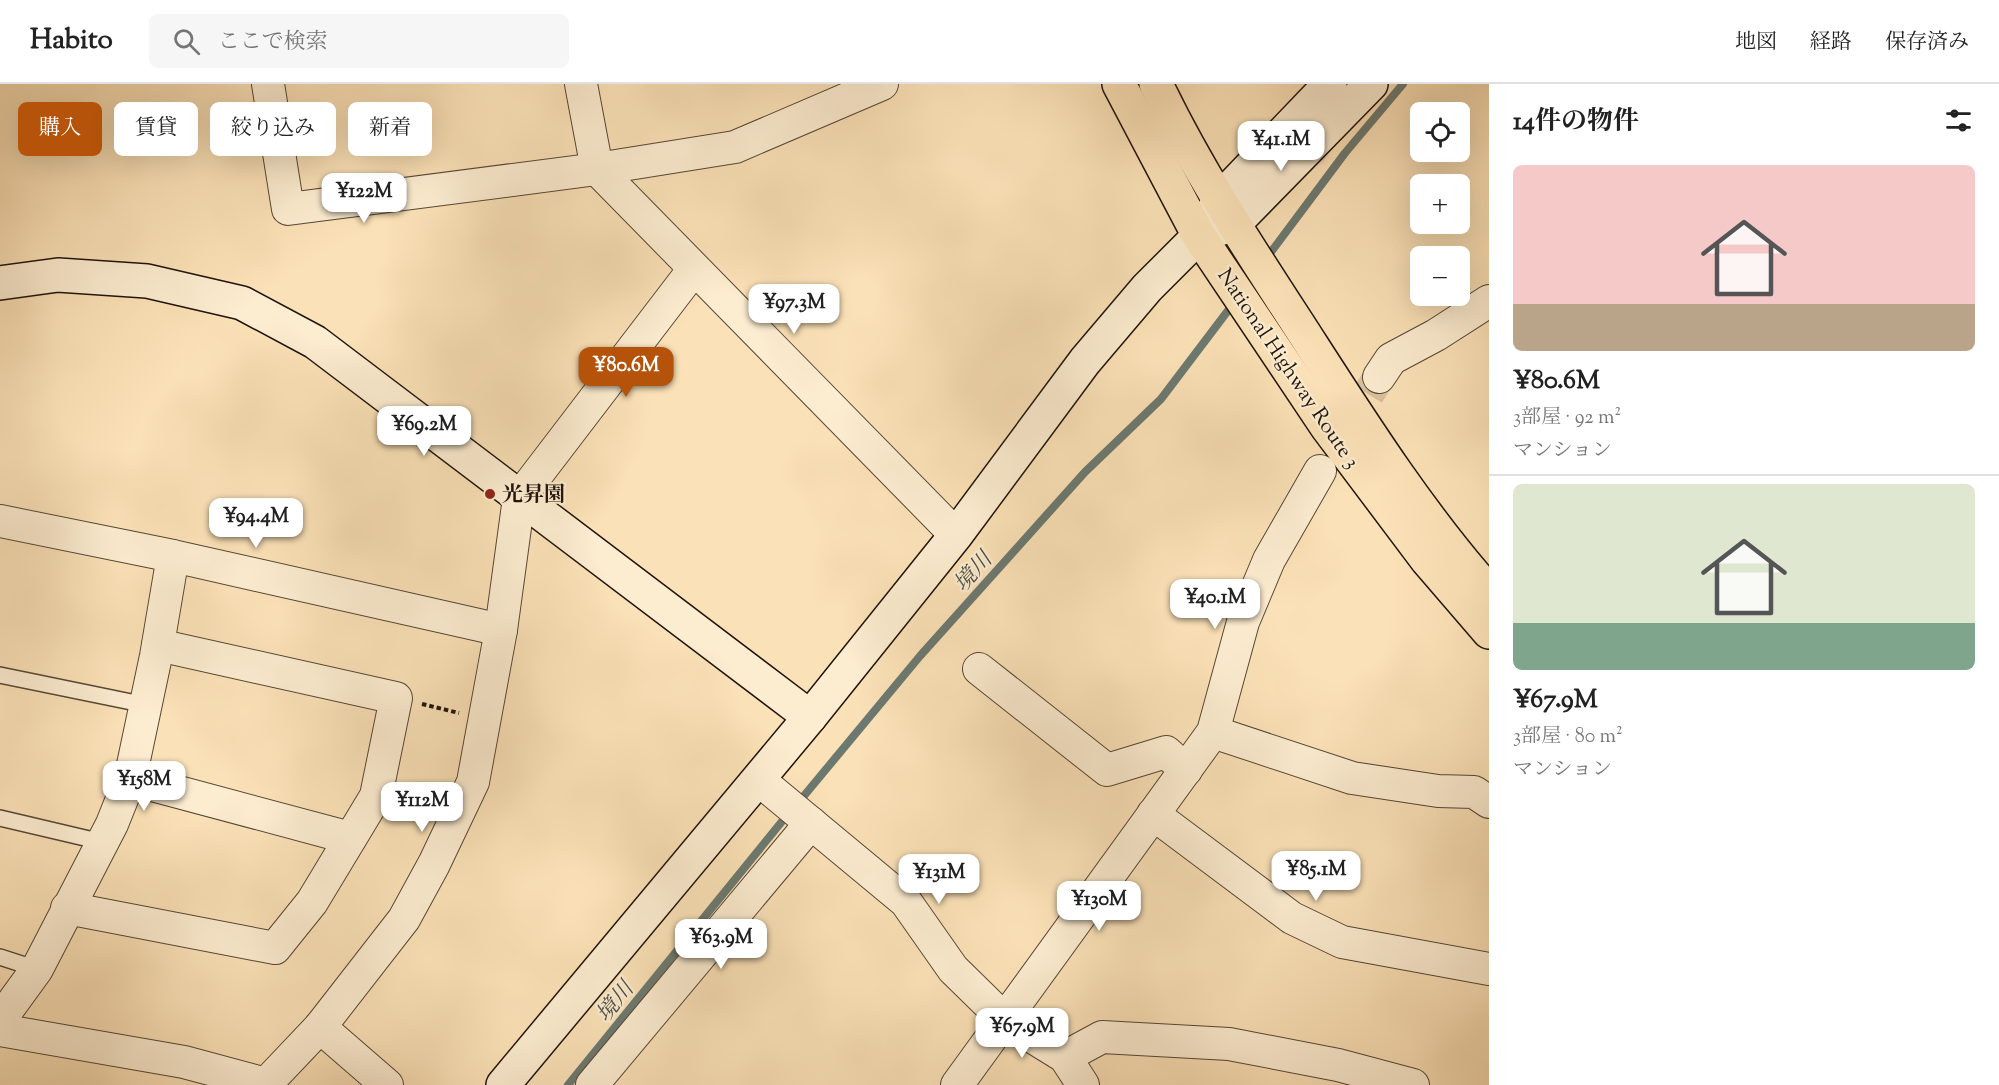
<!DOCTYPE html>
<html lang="ja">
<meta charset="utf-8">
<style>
:root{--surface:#fff;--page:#f6f6f6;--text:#222;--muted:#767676;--line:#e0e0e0;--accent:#b45309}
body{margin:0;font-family:"Sorts Mill Goudy","Noto Serif JP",serif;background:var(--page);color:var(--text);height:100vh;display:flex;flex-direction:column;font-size:22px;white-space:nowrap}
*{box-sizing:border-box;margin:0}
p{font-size:20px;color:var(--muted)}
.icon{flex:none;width:33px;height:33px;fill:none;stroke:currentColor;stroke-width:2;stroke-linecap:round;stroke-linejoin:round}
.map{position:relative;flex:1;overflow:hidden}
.sheet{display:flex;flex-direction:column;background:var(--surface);width:510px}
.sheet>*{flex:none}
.top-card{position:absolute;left:18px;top:18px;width:570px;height:54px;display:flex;gap:12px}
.tools{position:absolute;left:1410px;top:18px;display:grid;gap:12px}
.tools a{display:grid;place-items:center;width:60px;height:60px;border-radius:9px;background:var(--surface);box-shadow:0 6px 24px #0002;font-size:30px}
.price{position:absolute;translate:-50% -51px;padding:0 14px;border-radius:12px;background:#fff;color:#222;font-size:20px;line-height:39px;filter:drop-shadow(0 2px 3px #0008)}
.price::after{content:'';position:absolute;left:50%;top:36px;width:18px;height:14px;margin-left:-9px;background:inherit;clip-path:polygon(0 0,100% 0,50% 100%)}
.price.active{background:var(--accent);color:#fff}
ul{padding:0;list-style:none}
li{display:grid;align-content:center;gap:12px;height:318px;padding:0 24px}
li+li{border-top:2px solid var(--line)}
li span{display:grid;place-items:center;height:186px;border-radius:9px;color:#555}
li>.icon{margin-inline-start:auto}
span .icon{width:108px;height:108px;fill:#fffc;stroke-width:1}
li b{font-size:26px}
h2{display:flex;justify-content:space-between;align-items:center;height:72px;padding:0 24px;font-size:26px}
.tag{padding:0 21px;border-radius:9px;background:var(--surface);box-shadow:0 6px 24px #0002;font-size:21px;line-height:54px}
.tag.active{background:var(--accent);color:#fff}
header{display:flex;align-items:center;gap:36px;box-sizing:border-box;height:84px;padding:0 30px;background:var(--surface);border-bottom:2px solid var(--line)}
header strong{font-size:28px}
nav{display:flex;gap:33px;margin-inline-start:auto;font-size:21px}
.search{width:420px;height:54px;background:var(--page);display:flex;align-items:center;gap:15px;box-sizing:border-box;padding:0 21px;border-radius:9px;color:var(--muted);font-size:22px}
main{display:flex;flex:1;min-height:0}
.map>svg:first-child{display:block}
</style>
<header>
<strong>Habito</strong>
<div class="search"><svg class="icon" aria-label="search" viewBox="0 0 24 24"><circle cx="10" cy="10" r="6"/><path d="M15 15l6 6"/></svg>ここで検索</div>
<nav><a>地図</a><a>経路</a><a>保存済み</a></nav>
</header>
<main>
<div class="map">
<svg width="1489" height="1001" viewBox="0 0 1489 1001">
<rect width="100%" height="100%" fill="#fbe1b7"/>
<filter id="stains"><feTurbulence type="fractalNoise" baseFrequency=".00333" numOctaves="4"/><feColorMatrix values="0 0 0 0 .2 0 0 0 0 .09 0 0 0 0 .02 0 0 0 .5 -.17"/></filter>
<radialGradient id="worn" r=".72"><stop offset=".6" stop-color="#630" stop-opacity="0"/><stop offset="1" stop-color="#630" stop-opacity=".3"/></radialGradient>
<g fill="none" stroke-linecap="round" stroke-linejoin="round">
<g stroke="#6c7970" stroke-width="8">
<polyline points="1265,176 1345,69 1403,0"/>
<polyline points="798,719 920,572 1085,388 1161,315 1233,220"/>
<polyline points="568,1001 788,730"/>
</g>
<polyline stroke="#dac29d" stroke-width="32" stroke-dasharray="32 16" stroke-linecap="butt" points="1343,351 1379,293"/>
<defs>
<g id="lane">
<polyline points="0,591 146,621"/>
<polyline points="0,734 102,758"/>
<polyline points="0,873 37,885"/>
</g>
<g id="street">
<polyline points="268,0 288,125 597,85 735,63 882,0"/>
<polyline points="581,0 597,85 956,451"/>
<polyline points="1379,293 1391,275 1436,251 1489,217"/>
<polyline points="0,437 173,472 501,546"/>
<polyline points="979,585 1107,686 1166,668 1186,686"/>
<polyline points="1213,648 1352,694 1438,707 1474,708 1489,718"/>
<polyline points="130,695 350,754"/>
<polyline points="759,696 906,818 953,885 1005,936 1065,973 1083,1001"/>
<polyline points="1153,730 1292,834 1342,858 1489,885"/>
<polyline points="67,824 275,864 312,818 376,712 396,614 158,561"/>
<polyline points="0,936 37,885 112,740 130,695 156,572 173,472"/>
<polyline points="320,943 387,1001"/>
<polyline points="0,946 184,978 266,1000"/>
<polyline points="1065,973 1102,953 1229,960 1338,981 1413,1001"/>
<polyline points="265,1001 320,943 404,835 434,780 473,698 501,546 519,414 694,185"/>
<polyline points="592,1001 811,739"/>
<polyline points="957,1001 1213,648 1243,538 1269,476 1320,387"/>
</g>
<g id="secondary">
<polyline points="1208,149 1234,140 1371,0"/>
<polyline points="0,199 58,191 147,197 242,219 315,258 810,633"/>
<polyline points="503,1001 810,633 956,451 1085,277 1147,204 1199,152 1220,115 1330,0"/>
</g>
<g id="highway">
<polyline points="1119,0 1199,152 1327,343 1427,476 1489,548"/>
<path d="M1156,0c41,86 94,166 146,246 58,90 116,182 187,262"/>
</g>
</defs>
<use href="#lane" stroke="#564735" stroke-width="18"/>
<use href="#street" stroke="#564735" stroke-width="34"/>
<use href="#secondary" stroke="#1f140a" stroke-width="36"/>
<use href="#highway" stroke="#1f140a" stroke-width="36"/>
<polyline stroke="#1f140a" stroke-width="4" stroke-dasharray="4.5 3" stroke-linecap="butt" points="422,620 459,629"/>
<use href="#lane" stroke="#fcecd0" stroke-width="15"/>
<use href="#street" stroke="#fcecd0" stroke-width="32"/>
<use href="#secondary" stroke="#fcecd0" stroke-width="33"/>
<use href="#highway" stroke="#fbe1b7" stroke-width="33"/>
</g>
<circle fill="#8f2418" stroke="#fcecd0" stroke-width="2" cx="490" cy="410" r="6"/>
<g text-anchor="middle" stroke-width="4.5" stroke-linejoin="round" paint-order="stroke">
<g font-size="21" fill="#1f140a" stroke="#fcecd0">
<text transform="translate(1289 284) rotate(56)" y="7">National Highway Route 3</text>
</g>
<g font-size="21" font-weight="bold" fill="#1f140a" stroke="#fcecd0" text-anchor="start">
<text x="502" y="417">光昇園</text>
</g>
<g font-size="22" font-style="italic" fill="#4c4f46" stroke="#fcecd0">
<text transform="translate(972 487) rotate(-48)" y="8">境川</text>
<text transform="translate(614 917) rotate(-51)" y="8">境川</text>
</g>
</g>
<rect width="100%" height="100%" filter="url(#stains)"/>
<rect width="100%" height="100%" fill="url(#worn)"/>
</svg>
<div class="tools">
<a><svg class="icon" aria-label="locate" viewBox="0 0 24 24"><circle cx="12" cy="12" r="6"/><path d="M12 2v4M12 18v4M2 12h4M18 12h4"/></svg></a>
<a>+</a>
<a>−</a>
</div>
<b class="price" style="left:1281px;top:88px">¥41.1M</b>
<b class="price" style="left:364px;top:140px">¥122M</b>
<b class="price" style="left:794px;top:251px">¥97.3M</b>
<b class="price active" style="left:626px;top:314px">¥80.6M</b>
<b class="price" style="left:424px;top:373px">¥69.2M</b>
<b class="price" style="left:256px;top:465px">¥94.4M</b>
<b class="price" style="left:1215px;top:546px">¥40.1M</b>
<b class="price" style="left:144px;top:728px">¥158M</b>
<b class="price" style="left:422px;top:749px">¥112M</b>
<b class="price" style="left:1316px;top:818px">¥85.1M</b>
<b class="price" style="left:939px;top:821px">¥131M</b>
<b class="price" style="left:1099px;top:848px">¥130M</b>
<b class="price" style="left:721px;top:886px">¥63.9M</b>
<b class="price" style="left:1022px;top:975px">¥67.9M</b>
<div class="top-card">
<a class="tag active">購入</a>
<a class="tag">賃貸</a>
<a class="tag">絞り込み</a>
<a class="tag">新着</a>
</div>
</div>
<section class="sheet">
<h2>14件の物件<svg class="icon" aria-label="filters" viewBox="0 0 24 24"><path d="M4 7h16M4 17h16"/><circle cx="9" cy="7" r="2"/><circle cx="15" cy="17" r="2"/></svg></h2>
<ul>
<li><span style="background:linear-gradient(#f6c9c9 75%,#b9a48a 0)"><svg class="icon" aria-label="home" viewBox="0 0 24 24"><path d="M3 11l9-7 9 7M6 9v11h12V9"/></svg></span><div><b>¥80.6M</b><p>3部屋 · 92 m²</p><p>マンション</p></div></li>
<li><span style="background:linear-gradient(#dfe7d0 75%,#7fa58c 0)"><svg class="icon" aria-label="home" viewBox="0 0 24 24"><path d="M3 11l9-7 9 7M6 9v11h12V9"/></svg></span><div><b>¥67.9M</b><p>3部屋 · 80 m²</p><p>マンション</p></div></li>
</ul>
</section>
</main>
